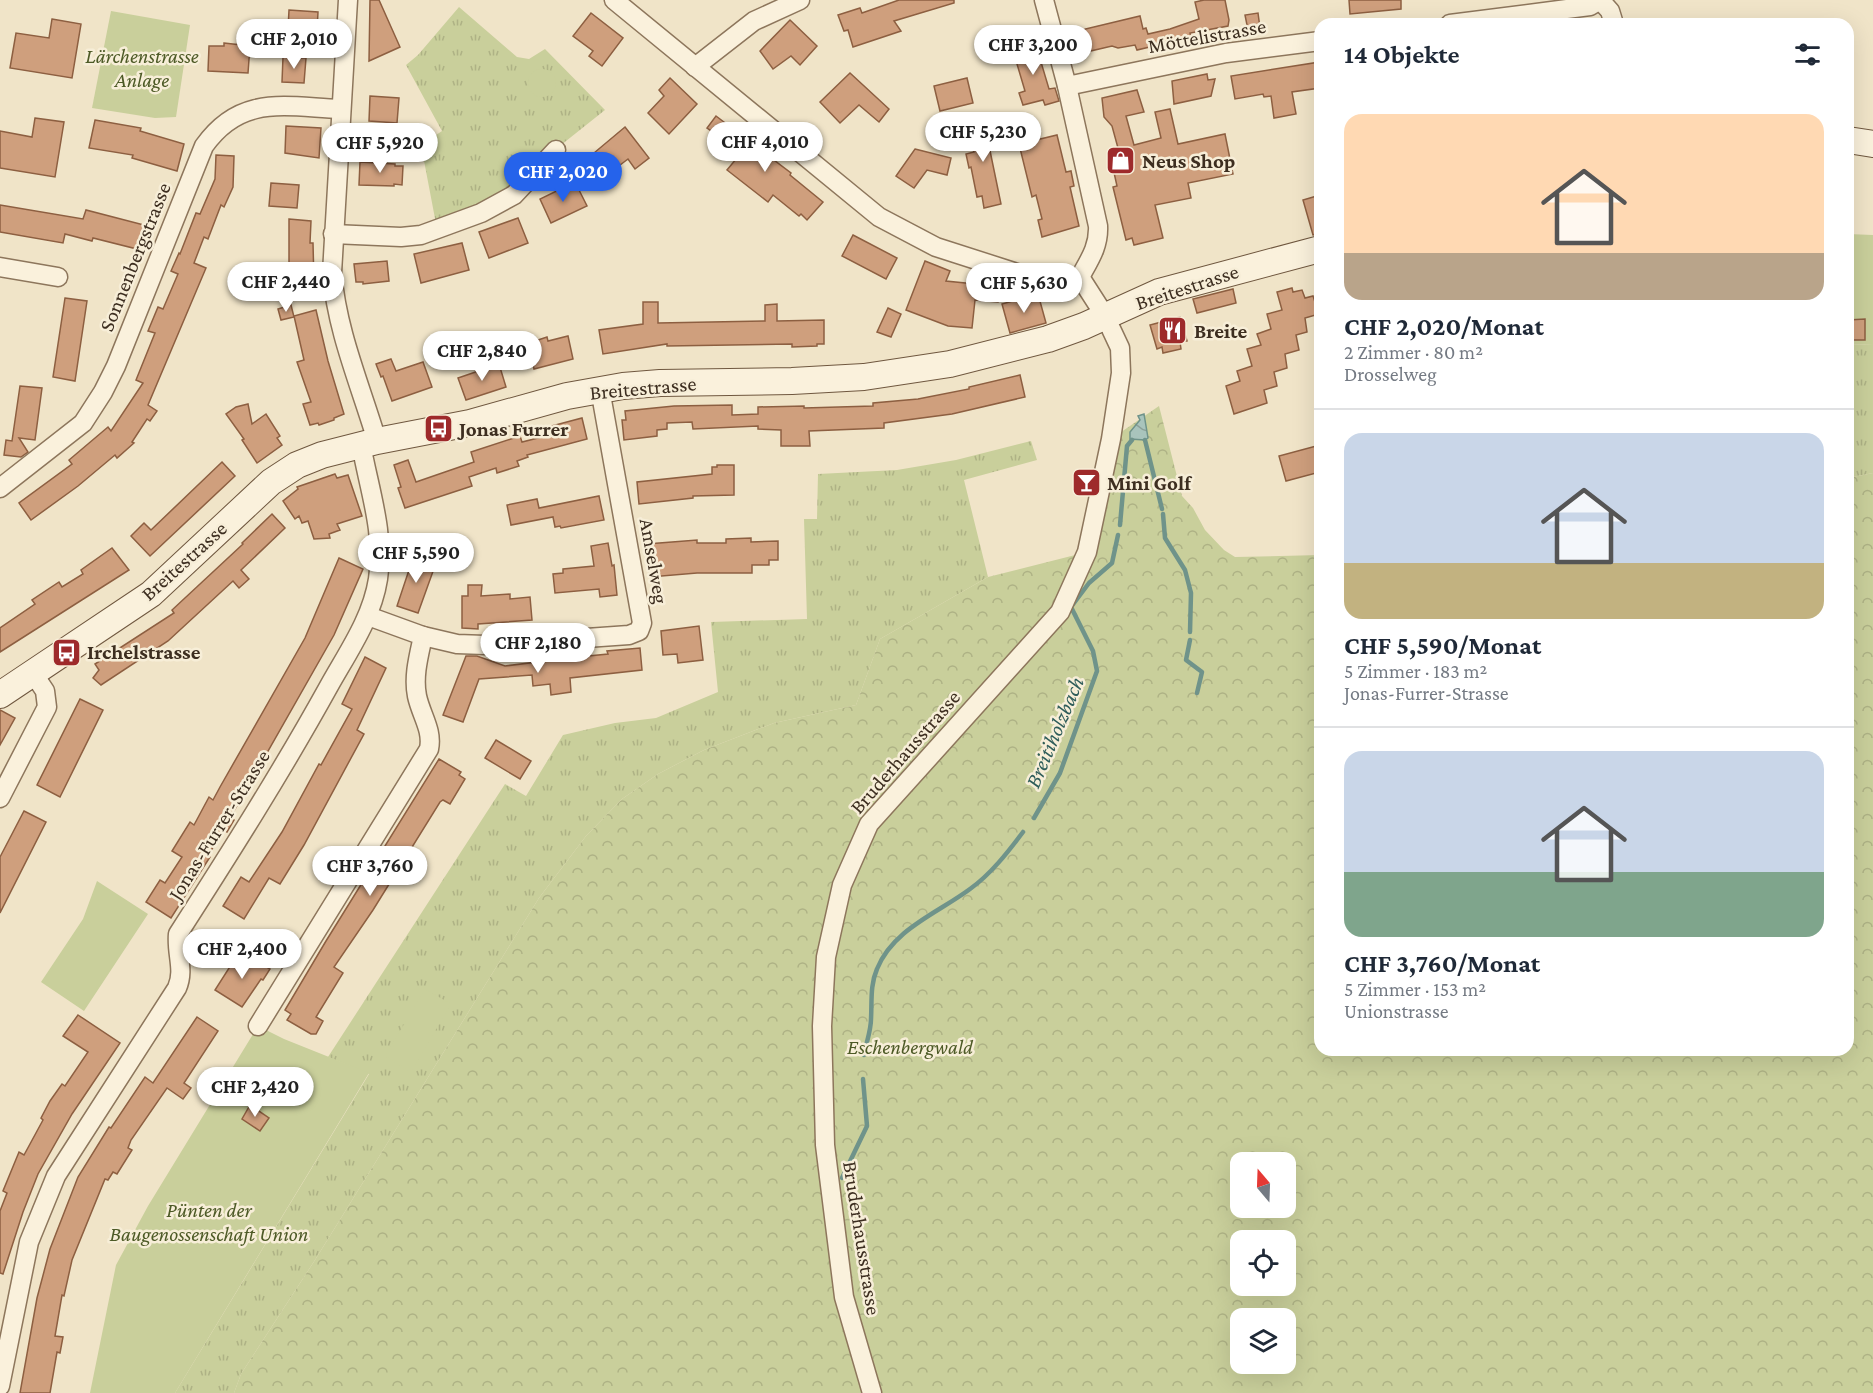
<!DOCTYPE html>
<html lang="de">
<meta charset="utf-8">
<style>
:root{--surface:#fff;--page:#f6f6f7;--text:#1f2937;--muted:#747a83;--line:#e0e1e3;--accent:#2563eb}
body{margin:0;font-family:"Crimson Pro",serif;background:var(--page);color:var(--text);height:100vh;display:flex;flex-direction:column;font-size:22px;white-space:nowrap}
*{box-sizing:border-box;margin:0}
p{font-size:20px;color:var(--muted)}
.icon{flex:none;width:33px;height:33px;fill:none;stroke:currentColor;stroke-width:2;stroke-linecap:round;stroke-linejoin:round}
.map{position:relative;flex:1;overflow:hidden}
.details{position:absolute;left:1314px;top:18px;width:540px;height:1038px;display:flex;flex-direction:column;background:var(--surface);border-radius:18px;box-shadow:0 6px 24px #0002}
.details>*{flex:none}
.needle{width:39px;rotate:341deg}
.tools{position:absolute;left:1230px;top:1152px;display:grid;gap:12px}
.tools a{display:grid;place-items:center;width:66px;height:66px;border-radius:12px;background:var(--surface);box-shadow:0 6px 24px #0002;font-size:30px}
.price{position:absolute;translate:-50% -51px;padding:0 14px;border-radius:21px;background:#fff;color:#222;font-size:20px;line-height:39px;filter:drop-shadow(0 2px 3px #0008)}
.price::after{content:'';position:absolute;left:50%;top:36px;width:18px;height:14px;margin-left:-9px;background:inherit;clip-path:polygon(0 0,100% 0,50% 100%)}
.price.selected{background:var(--accent);color:#fff}
ul{padding:0;list-style:none}
li{display:grid;align-content:center;gap:12px;height:318px;padding:0 30px}
li+li{border-top:2px solid var(--line)}
li span{display:grid;place-items:center;height:186px;border-radius:18px;color:#555}
li>.icon{margin-inline-start:auto}
span .icon{width:108px;height:108px;fill:#fffc;stroke-width:1}
li b{font-size:26px}
h2{display:flex;justify-content:space-between;align-items:center;height:72px;padding:0 30px;font-size:26px}
.map>svg:first-child{display:block}
</style>
<div class="map">
<svg width="1873" height="1393" viewBox="0 0 1873 1393">
<defs>
<pattern id="grass-tufts" width="24" height="20" patternUnits="userSpaceOnUse" patternTransform="scale(1.5)"><rect width="24" height="20" fill="#c9cf9b"/><path d="M3 7l-1-3M5 7V3M7 7l1-3M15 17l-1-3M17 17v-4M19 17l1-3" fill="none" stroke="#aeb285"/></pattern>
<pattern id="forest-crowns" width="20" height="18" patternUnits="userSpaceOnUse" patternTransform="scale(1.5)"><rect width="20" height="18" fill="#c9cf9b"/><path d="M2 6a3 3 0 1 1 6 0M12 15a3 3 0 1 1 6 0" fill="none" stroke="#aeb285"/></pattern>
<pattern id="water-waves" width="16" height="10" patternUnits="userSpaceOnUse" patternTransform="scale(1.5)"><rect width="16" height="10" fill="#a9c4bc"/><path d="M0 5q4-4 8 0t8 0" fill="none" stroke="#8ba098"/></pattern>
</defs>
<rect width="100%" height="100%" fill="#f0e4c8"/>
<g fill="url(#grass-tufts)">
<polygon points="459,7 517,57 529,59 545,49 605,110 556,149 514,195 437,229 421,145 442,131 406,65 418,55"/>
<polygon points="1873,344 1873,473 1848,478 1848,345"/>
<polygon points="1031,441 1037,460 964,480 988,577 880,639 856,705 774,723 704,750 658,774 622,799 586,836 539,898 315,1260 241,1374 234,1393 175,1393 369,1074 328,1057 505,784 526,796 563,735 615,723 656,718 718,692 711,622 807,619 804,519 817,519 818,474 897,470 956,460"/>
</g>
<path fill="url(#forest-crowns)" fill-rule="evenodd" d="M1159,406l23,90 11,12 12,22 19,20 11,7 85,-2v495h528v-572l25,-5v920h-1639l7,-19 74,-114 224,-362 47,-62 36,-37 36,-25 46,-24 70,-27 82,-18 24,-66 108,-62 99,-25 24,-113zM1240,1162h46v46h-46zM1240,1240h46v46h-46zM1240,1318h46v46h-46z"/>
<g fill="#c9cf9b">
<polygon points="111,11 190,25 176,117 155,118 92,108"/>
<circle cx="542" cy="83" r="14"/>
<polygon points="1848,234 1873,235 1873,344 1848,345"/>
<polygon points="97,881 148,914 84,1011 41,982 83,919"/>
<polygon points="425,989 451,1004 411,1072 385,1056"/>
<polygon points="258,1026 284,1039 369,1073 175,1393 90,1393 116,1265 148,1206"/>
</g>
<polygon fill="url(#water-waves)" stroke="#6f938a" stroke-width="1.5" points="1144,414 1148,438 1145,440 1130,439 1130,432 1140,420 1138,416"/>
<g fill="none" stroke-linecap="round" stroke-linejoin="round">
<g stroke="#6f938a" stroke-width="4.5">
<polyline points="1145,440 1162,509"/>
<polyline points="1163,514 1165,538 1185,570 1191,593 1190,632"/>
<polyline points="1120,525 1127,446 1132,440"/>
<polyline points="1190,640 1186,660 1202,672 1197,693"/>
<polyline points="1034,818 1060,773 1097,671 1093,651 1071,607 1089,583 1112,563 1118,535"/>
<path d="M864,1055c2,-12 7,-24 7,-36 1,-18 -1,-34 6,-50 16,-40 61,-56 93,-80 21,-15 38,-37 53,-57"/>
<polyline points="842,1178 867,1126 863,1079"/>
</g>
</g>
<g fill="#cf9f7d" stroke="#8d5f41" stroke-width="1.5">
<polygon points="370,0 379,0 400,47 369,61"/>
<polygon points="899,0 954,0 954,3 894,21 901,31 853,47 848,30 844,31 838,15 860,8 862,13"/>
<polygon points="1204,0 1225,0 1229,20 1228,26 1190,33 1191,37 1137,50 1135,45 1118,48 1112,46 1082,53 1077,31 1140,16 1143,29 1146,28 1148,34 1170,29 1199,19 1195,2"/>
<polygon points="1349,0 1401,0 1401,9 1350,14"/>
<polygon points="289,10 318,12 317,30 328,31 327,47 310,45 311,31 288,29"/>
<polygon points="591,13 623,38 602,66 589,56 593,51 573,36"/>
<polygon points="1258,13 1260,28 1248,30 1245,15"/>
<polygon points="52,19 81,24 72,78 10,68 16,33 49,38"/>
<polygon points="790,20 817,46 800,65 791,56 773,69 760,51"/>
<polygon points="1035,42 1049,89 1055,88 1059,101 1045,105 1043,100 1023,105 1019,93 1025,91 1012,47"/>
<polygon points="224,43 250,46 248,73 208,71 209,46 224,46"/>
<polygon points="283,57 306,58 304,83 282,82"/>
<polygon points="1320,62 1320,88 1292,92 1296,114 1274,118 1271,96 1264,97 1263,94 1235,99 1231,76"/>
<polygon points="850,73 889,109 879,122 859,105 840,123 820,102"/>
<polygon points="1207,74 1208,80 1215,79 1211,96 1174,104 1172,81"/>
<polygon points="670,78 697,104 669,134 648,113 664,96 659,90"/>
<polygon points="967,78 973,103 940,111 934,86"/>
<polygon points="1137,90 1144,112 1126,116 1134,145 1161,138 1155,112 1170,109 1178,144 1225,134 1233,174 1188,183 1191,198 1155,205 1163,238 1134,245 1132,238 1126,240 1113,187 1117,186 1109,150 1118,148 1112,126 1104,117 1102,98"/>
<polygon points="370,96 399,98 397,123 369,121"/>
<polygon points="716,116 791,173 790,175 823,202 807,220 801,214 799,216 773,195 768,202 727,170 737,158 731,154 736,148 707,128"/>
<polygon points="986,117 992,140 988,141 1001,204 984,208 982,196 977,197 971,167 969,168 966,154 974,152 967,121"/>
<polygon points="35,118 64,122 55,177 0,168 0,131 32,137"/>
<polygon points="95,120 141,128 140,131 184,144 177,171 132,158 133,155 89,148"/>
<polygon points="286,126 321,128 319,158 285,153"/>
<polygon points="625,127 649,158 635,169 628,159 603,178 588,158"/>
<polygon points="1057,135 1066,172 1071,171 1074,186 1070,187 1079,226 1042,237 1038,220 1042,219 1036,195 1032,197 1018,140 1035,136 1036,140"/>
<polygon points="915,149 951,158 947,175 927,170 914,188 896,176"/>
<polygon points="216,155 234,156 233,187 224,207 221,205 208,239 204,237 194,263 206,268 148,405 157,411 150,421 147,419 132,442 134,443 117,458 115,455 78,486 31,520 19,503 72,464 69,460 108,427 111,431 143,383 136,380 155,333 148,331 158,307 163,309 178,274 171,271 179,253 180,254 196,213 200,214 215,179"/>
<polygon points="360,162 395,164 395,166 403,166 402,185 394,184 394,186 359,185"/>
<polygon points="575,182 587,206 551,223 540,199"/>
<polygon points="271,183 299,185 297,208 269,206"/>
<polygon points="1320,195 1320,234 1313,235 1303,200"/>
<polygon points="0,205 83,219 86,210 144,225 137,249 93,238 92,241 65,234 63,243 0,232"/>
<polygon points="518,218 528,243 489,258 479,232"/>
<polygon points="289,219 311,221 310,243 313,243 314,283 289,284"/>
<polygon points="853,235 897,258 886,279 842,256"/>
<polygon points="462,243 469,270 421,283 414,254"/>
<polygon points="387,261 389,281 363,284 363,282 356,282 354,264"/>
<polygon points="925,261 950,271 946,281 985,285 985,282 1000,283 998,302 975,300 972,328 948,326 906,310"/>
<polygon points="1292,288 1293,292 1302,290 1305,298 1313,296 1319,314 1305,318 1307,332 1296,335 1299,350 1285,354 1287,368 1274,372 1277,386 1264,390 1267,403 1234,414 1226,386 1240,381 1237,371 1252,366 1247,349 1261,345 1257,334 1271,329 1267,314 1282,310 1277,292"/>
<polygon points="1233,289 1236,303 1197,313 1193,299"/>
<polygon points="1038,294 1046,323 1010,333 1002,304"/>
<polygon points="65,298 87,301 75,381 53,377"/>
<polygon points="643,302 658,302 658,323 765,321 765,305 777,304 777,321 824,320 824,344 817,344 817,346 792,347 792,344 667,346 667,344 603,354 599,330 643,324"/>
<polygon points="291,305 294,317 281,320 278,309"/>
<polygon points="888,308 901,314 891,337 877,332"/>
<polygon points="316,310 328,361 344,414 334,418 334,420 319,425 318,423 310,425 303,404 311,402 297,362 304,360 294,316"/>
<polygon points="1180,317 1187,341 1180,342 1181,349 1163,353 1162,347 1157,349 1150,325"/>
<polygon points="1865,319 1865,340 1848,340 1848,320"/>
<polygon points="568,336 573,359 534,369 532,360 504,369 499,357 506,354 506,352 511,350 511,349 547,337 548,341"/>
<polygon points="391,359 396,371 423,362 432,387 392,401 383,376 381,377 376,364"/>
<polygon points="499,364 506,387 466,400 458,378"/>
<polygon points="1020,375 1025,397 952,414 884,423 884,428 809,431 810,446 781,446 781,430 758,429 758,426 693,429 692,422 667,423 667,429 657,430 657,436 624,440 622,420 626,420 625,411 674,406 732,405 732,415 758,414 758,407 804,406 804,408 873,406 873,403 918,399 969,389 969,387"/>
<polygon points="20,386 42,388 35,440 19,438 28,452 21,457 4,455 6,440 12,441"/>
<polygon points="248,404 252,424 266,414 280,436 277,438 282,445 257,463 242,440 244,439 226,414 236,407"/>
<polygon points="582,418 587,439 527,455 528,457 517,461 519,466 497,473 496,468 469,477 472,486 405,508 398,488 401,487 394,465 408,460 416,482 474,462 471,452 520,436 522,442 546,436 544,428"/>
<polygon points="1320,445 1320,472 1286,481 1279,456"/>
<polygon points="222,462 235,476 150,556 131,536 144,523 151,530"/>
<polygon points="717,465 734,465 734,495 693,496 693,498 639,504 637,482 712,474 712,467 717,467"/>
<polygon points="335,474 337,478 348,475 362,516 337,524 340,530 329,534 330,538 314,539 308,521 302,523 299,516 295,519 283,501 298,489 297,487"/>
<polygon points="599,496 604,520 561,528 560,526 555,527 553,517 511,525 507,505 537,499 539,508"/>
<polygon points="272,514 285,528 241,570 249,579 239,588 233,581 168,641 101,685 93,678 99,670 95,664 174,613 172,610 243,544 242,543"/>
<polygon points="751,538 751,542 778,541 778,560 769,560 769,565 752,565 752,573 697,573 650,577 647,544 697,540 697,543 726,543 726,539"/>
<polygon points="608,543 612,566 614,565 617,595 600,597 599,589 555,593 553,574 563,573 563,569 594,566 591,546"/>
<polygon points="112,548 129,570 0,652 0,628 35,604 32,600 59,582 62,587 83,574 81,570"/>
<polygon points="414,555 436,563 418,613 397,606"/>
<polygon points="339,558 363,569 334,635 230,818 234,820 230,827 227,832 223,830 208,856 210,857 171,918 146,902 160,880 165,883 182,857 172,851 190,822 194,825 209,797 213,800 220,787 305,638"/>
<polygon points="468,585 482,585 481,596 510,594 510,599 530,597 532,620 478,624 478,629 462,628 462,596 468,596"/>
<polygon points="699,626 703,660 678,663 677,654 663,655 661,631"/>
<polygon points="640,648 642,670 570,678 571,692 551,695 550,684 533,686 532,675 479,679 463,722 443,715 466,656 477,656 505,666 553,660 553,657 567,655 568,658 608,654 607,651"/>
<polygon points="365,657 386,668 357,730 364,734 304,845 280,884 269,878 244,919 223,906 241,877 249,882 282,832 319,764 321,765 352,709 342,704"/>
<polygon points="80,699 103,710 60,797 37,785"/>
<polygon points="0,710 15,718 0,745"/>
<polygon points="496,740 531,761 520,779 485,758"/>
<polygon points="439,759 461,772 459,775 465,779 450,804 443,800 440,802 373,910 334,967 343,973 316,1017 323,1021 316,1034 311,1034 287,1020 291,1014 285,1010 326,941"/>
<polygon points="24,811 46,822 0,913 0,857"/>
<polygon points="238,954 252,963 255,960 270,969 263,980 261,979 242,1007 215,990"/>
<polygon points="78,1015 120,1043 72,1114 38,1174 23,1212 3,1274 0,1273 0,1211 7,1193 3,1191 19,1152 24,1155 43,1120 41,1118 50,1101 62,1084 65,1086 88,1052 63,1036"/>
<polygon points="197,1017 218,1031 184,1083 191,1088 183,1099 167,1088 131,1140 128,1148 132,1150 117,1174 113,1172 108,1180 105,1179 72,1260 64,1296 62,1295 55,1336 63,1337 60,1353 57,1352 50,1393 20,1393 37,1298 50,1249 78,1177 109,1127 111,1128 145,1077 153,1083"/>
<polygon points="250,1105 269,1118 260,1131 242,1119"/>
</g>
<g fill="none" stroke-linecap="round" stroke-linejoin="round">
<defs>
<g id="street">
<path d="M348,0l-16,273c5,59 28,111 45,168"/>
<polyline points="614,0 879,217 936,247 1020,274 1053,279 1080,277"/>
<path d="M1044,0l23,86 31,140c1,20 -8,33 -18,51"/>
<polyline points="1600,0 1610,11 1614,24"/>
<polyline points="1450,24 1590,6 1600,0"/>
<polyline points="695,67 754,21 800,0"/>
<polyline points="1067,86 1226,53 1320,41"/>
<polyline points="333,234 401,237 421,235 481,213 514,195 556,150"/>
<polyline points="0,267 58,277"/>
<path d="M0,488l83,-65 20,-31 13,-26 88,-220c37,-52 81,-39 136,-37"/>
<polyline points="423,636 457,644 485,645 629,635 639,631 642,623 600,389"/>
<polyline points="0,798 47,707 45,691 33,673"/>
<path d="M258,1026l171,-277c4,-19 -8,-34 -12,-53 -4,-20 2,-41 6,-60l-55,-20"/>
<path d="M0,1386l29,-144 27,-66 121,-188c8,-18 -1,-34 1,-54 52,-81 104,-163 151,-248 19,-34 43,-68 49,-107 7,-46 -9,-90 -17,-135"/>
<polyline points="872,1393 844,1297 825,1145 822,1026 826,957 842,885 869,824 1060,612 1087,552 1111,439 1121,373 1120,348 1105,316 1080,277"/>
</g>
<g id="secondary">
<polyline points="1848,140 1873,144"/>
<polyline points="0,695 151,594 271,482 297,465 322,455 377,441 470,423 567,396 623,386 660,383 792,381 864,377 950,364 1048,339 1084,326 1159,292 1320,249"/>
</g>
</defs>
<use href="#street" stroke="#8d765c" stroke-width="21"/>
<use href="#secondary" stroke="#6f573f" stroke-width="28"/>
<use href="#street" stroke="#faf1dc" stroke-width="18"/>
<use href="#secondary" stroke="#faf1dc" stroke-width="26"/>
</g>
<defs>
<symbol id="shop-square" viewBox="-11 -11 22 22"><rect x="-9" y="-9" width="18" height="18" rx="4" fill="#9e2a2b" stroke="#f7eed8"/><path d="M-5-2.5h2.3a2.7 3.5 0 0 1 5.4 0H5L5.5 6h-11ZM-1.5-2.5h3a1.5 2.3 0 0 0-3 0Z" fill="#fff"/></symbol>
<symbol id="restaurant-square" viewBox="-11 -11 22 22"><rect x="-9" y="-9" width="18" height="18" rx="4" fill="#9e2a2b" stroke="#f7eed8"/><path d="M-5-6h1v4h1v-4h1v4h1v-4h1v5L-1.5 .5V6h-2V.5L-5-1ZM5-6V6H3V1.5H1.5Q1.5-4 5-6Z" fill="#fff"/></symbol>
<symbol id="bus-square" viewBox="-11 -11 22 22"><rect x="-9" y="-9" width="18" height="18" rx="4" fill="#9e2a2b" stroke="#f7eed8"/><path d="M-5-6H5V4H4V6H2V4H-2V6H-4V4H-5ZM-3.5-4V0h7V-4ZM-3.5 1.2v1.5H-2V1.2ZM2 1.2v1.5H3.5V1.2Z" fill="#fff"/></symbol>
<symbol id="bar-square" viewBox="-11 -11 22 22"><rect x="-9" y="-9" width="18" height="18" rx="4" fill="#9e2a2b" stroke="#f7eed8"/><path d="M-6-5H6L.8 .8V4.5H3.5V6h-7V4.5H-.8V.8Z" fill="#fff"/></symbol>
</defs>
<g fill-rule="evenodd">
<use href="#shop-square" x="1104" y="144" width="33" height="33"/>
<use href="#restaurant-square" x="1156" y="314" width="33" height="33"/>
<use href="#bus-square" x="422" y="412" width="33" height="33"/>
<use href="#bar-square" x="1070" y="466" width="33" height="33"/>
<use href="#bus-square" x="50" y="636" width="33" height="33"/>
</g>
<g text-anchor="middle" stroke-width="5" stroke-linejoin="round" paint-order="stroke">
<g font-size="21" fill="#3d2e20" stroke="#f7eed8">
<text transform="translate(1207 36) rotate(-10)" y="7">Möttelistrasse</text>
<text transform="translate(135 257) rotate(-68)" y="7">Sonnenbergstrasse</text>
<text transform="translate(1187 287) rotate(-18)" y="7">Breitestrasse</text>
<text transform="translate(643 388) rotate(-5)" y="7">Breitestrasse</text>
<text transform="translate(184 561) rotate(-42)" y="7">Breitestrasse</text>
<text transform="translate(654 561) rotate(80)" y="7">Amselweg</text>
<text transform="translate(905 752) rotate(-49)" y="7">Bruderhausstrasse</text>
<text transform="translate(219 825) rotate(-58)" y="7">Jonas-Furrer-Strasse</text>
<text transform="translate(862 1238) rotate(81)" y="7">Bruderhausstrasse</text>
</g>
<g font-size="21" font-style="italic" fill="#4d5a26" stroke="#f7eed8">
<text x="142" y="63">Lärchenstrasse<tspan x="142" dy="24">Anlage</tspan></text>
<text x="910" y="1054">Eschenbergwald</text>
<text x="209" y="1217">Pünten der<tspan x="209" dy="24">Baugenossenschaft Union</tspan></text>
</g>
<g font-size="21" font-weight="bold" fill="#3d2e20" stroke="#f7eed8" text-anchor="start">
<text x="1142" y="168">Neus Shop</text>
<text x="1194" y="338">Breite</text>
<text x="459" y="436">Jonas Furrer</text>
<text x="1107" y="490">Mini Golf</text>
<text x="87" y="659">Irchelstrasse</text>
</g>
<g font-size="22" font-style="italic" fill="#2f5d5a" stroke="#f7eed8">
<text transform="translate(1054 732) rotate(-67)" y="8">Breitiholzbach</text>
</g>
</g>
</svg>
<div class="tools">
<a><svg class="needle" viewBox="-14 -14 28 28"><path d="M0-13l5 13h-10z" fill="#e53935"/><path d="M0 13l5-13h-10z" fill="#747a83"/></svg></a>
<a><svg class="icon" aria-label="locate" viewBox="0 0 24 24"><circle cx="12" cy="12" r="6"/><path d="M12 2v4M12 18v4M2 12h4M18 12h4"/></svg></a>
<a><svg class="icon" aria-label="layers" viewBox="0 0 24 24"><path d="M12 4l9 5-9 5-9-5zM3 14l9 5 9-5"/></svg></a>
</div>
<b class="price" style="left:294px;top:70px">CHF 2,010</b>
<b class="price" style="left:1033px;top:76px">CHF 3,200</b>
<b class="price" style="left:983px;top:163px">CHF 5,230</b>
<b class="price" style="left:765px;top:173px">CHF 4,010</b>
<b class="price" style="left:380px;top:174px">CHF 5,920</b>
<b class="price selected" style="left:563px;top:203px">CHF 2,020</b>
<b class="price" style="left:286px;top:313px">CHF 2,440</b>
<b class="price" style="left:1024px;top:314px">CHF 5,630</b>
<b class="price" style="left:482px;top:382px">CHF 2,840</b>
<b class="price" style="left:416px;top:584px">CHF 5,590</b>
<b class="price" style="left:538px;top:674px">CHF 2,180</b>
<b class="price" style="left:370px;top:897px">CHF 3,760</b>
<b class="price" style="left:242px;top:980px">CHF 2,400</b>
<b class="price" style="left:255px;top:1118px">CHF 2,420</b>
<section class="details">
<h2>14 Objekte<svg class="icon" aria-label="filters" viewBox="0 0 24 24"><path d="M4 7h16M4 17h16"/><circle cx="9" cy="7" r="2"/><circle cx="15" cy="17" r="2"/></svg></h2>
<ul>
<li><span style="background:linear-gradient(#ffd9b3 75%,#b9a48a 0)"><svg class="icon" aria-label="home" viewBox="0 0 24 24"><path d="M3 11l9-7 9 7M6 9v11h12V9"/></svg></span><div><b>CHF 2,020/Monat</b><p>2 Zimmer · 80 m²</p><p>Drosselweg</p></div></li>
<li><span style="background:linear-gradient(#c9d6e8 70%,#c2b280 0)"><svg class="icon" aria-label="home" viewBox="0 0 24 24"><path d="M3 11l9-7 9 7M6 9v11h12V9"/></svg></span><div><b>CHF 5,590/Monat</b><p>5 Zimmer · 183 m²</p><p>Jonas-Furrer-Strasse</p></div></li>
<li><span style="background:linear-gradient(#c9d6e8 65%,#7fa58c 0)"><svg class="icon" aria-label="home" viewBox="0 0 24 24"><path d="M3 11l9-7 9 7M6 9v11h12V9"/></svg></span><div><b>CHF 3,760/Monat</b><p>5 Zimmer · 153 m²</p><p>Unionstrasse</p></div></li>
</ul>
</section>
</div>
